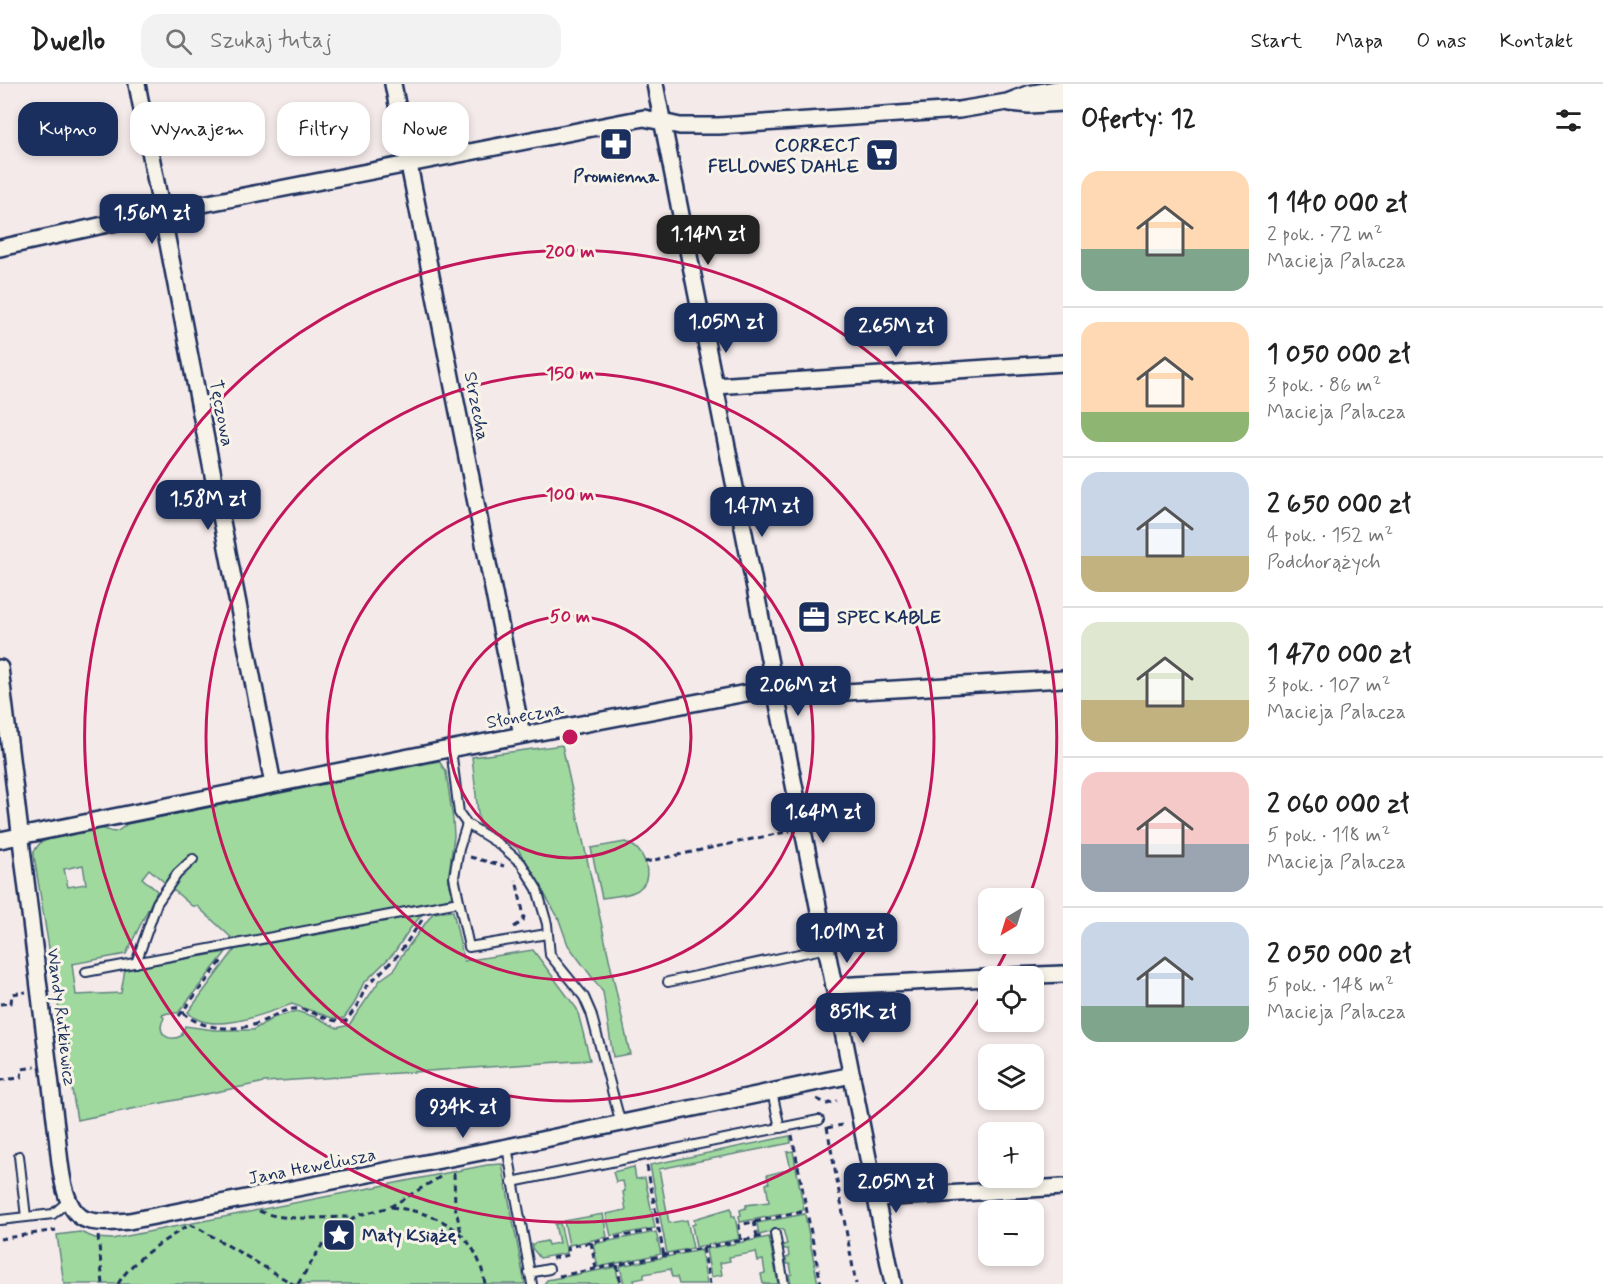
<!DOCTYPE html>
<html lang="pl">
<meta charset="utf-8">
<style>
:root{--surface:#fff;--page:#f2f2f2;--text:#222;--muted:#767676;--line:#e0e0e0;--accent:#1b2f5e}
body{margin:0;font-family:Mynerve,sans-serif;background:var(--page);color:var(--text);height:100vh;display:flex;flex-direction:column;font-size:22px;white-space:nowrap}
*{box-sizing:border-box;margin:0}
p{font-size:20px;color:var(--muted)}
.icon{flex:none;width:33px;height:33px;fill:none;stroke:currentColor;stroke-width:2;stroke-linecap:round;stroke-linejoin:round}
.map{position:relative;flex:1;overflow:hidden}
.drawer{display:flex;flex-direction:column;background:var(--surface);width:540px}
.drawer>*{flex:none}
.top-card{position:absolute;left:18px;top:18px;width:570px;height:54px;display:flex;gap:12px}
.needle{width:39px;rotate:218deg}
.controls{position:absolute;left:978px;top:804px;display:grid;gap:12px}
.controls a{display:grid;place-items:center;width:66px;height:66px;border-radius:12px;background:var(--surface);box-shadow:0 3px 9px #0003;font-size:30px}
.price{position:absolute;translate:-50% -51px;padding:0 14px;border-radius:12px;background:var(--accent);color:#fff;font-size:20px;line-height:39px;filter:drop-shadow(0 2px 3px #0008)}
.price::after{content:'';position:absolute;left:50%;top:36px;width:18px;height:14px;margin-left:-9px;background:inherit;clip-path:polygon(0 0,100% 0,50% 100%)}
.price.active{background:#222;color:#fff}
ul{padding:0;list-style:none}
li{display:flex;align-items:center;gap:18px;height:150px;padding:0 18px}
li+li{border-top:2px solid var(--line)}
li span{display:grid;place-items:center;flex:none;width:168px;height:120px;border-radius:18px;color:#555}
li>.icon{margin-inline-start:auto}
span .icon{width:72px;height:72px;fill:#fffc;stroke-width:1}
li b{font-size:26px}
h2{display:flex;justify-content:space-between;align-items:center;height:72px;padding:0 18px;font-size:26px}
.pill{padding:0 21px;border-radius:18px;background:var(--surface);box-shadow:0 3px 9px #0003;font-size:21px;line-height:54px}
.pill.active{background:var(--accent);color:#fff}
header{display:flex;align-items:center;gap:36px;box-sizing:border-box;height:84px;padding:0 30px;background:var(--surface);border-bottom:2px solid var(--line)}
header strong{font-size:28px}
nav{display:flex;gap:33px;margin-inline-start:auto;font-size:21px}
.search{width:420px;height:54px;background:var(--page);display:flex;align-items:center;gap:15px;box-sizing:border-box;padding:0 21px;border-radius:18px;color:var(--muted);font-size:22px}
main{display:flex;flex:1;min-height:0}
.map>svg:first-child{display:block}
</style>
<header>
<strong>Dwello</strong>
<div class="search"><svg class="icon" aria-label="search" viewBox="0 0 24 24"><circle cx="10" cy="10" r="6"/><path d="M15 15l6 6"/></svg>Szukaj tutaj</div>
<nav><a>Start</a><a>Mapa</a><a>O nas</a><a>Kontakt</a></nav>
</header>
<main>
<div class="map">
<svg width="1063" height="1200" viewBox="0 0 1063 1200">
<rect width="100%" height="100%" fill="#f5eaea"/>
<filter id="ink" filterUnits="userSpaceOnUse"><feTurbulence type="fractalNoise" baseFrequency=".0167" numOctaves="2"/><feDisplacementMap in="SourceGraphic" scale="12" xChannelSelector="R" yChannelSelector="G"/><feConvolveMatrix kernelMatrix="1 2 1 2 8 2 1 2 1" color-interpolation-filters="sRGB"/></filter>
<g filter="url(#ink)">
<g fill="#a0d99e" stroke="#5e847e" stroke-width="1.5" fill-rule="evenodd">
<polygon points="562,661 630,970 613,973 603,908 568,861 558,833 518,765 479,739 472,673"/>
<path d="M439,677l7,11 7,48 1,16 -6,44 4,18 -218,42 -37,-34h-5l-43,-37 -7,9 15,13 -31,63 -54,10 4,31 45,-2 4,-24 101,-17 -48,61h-10l-6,2 2,3c-8,14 3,25 17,18l4,-10 29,4h39l20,-12 23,-7 22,7 19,10 12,-3 31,-45 14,-10 8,-15 31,-42 20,-2 11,50 69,-11 44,59 13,51 -325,22 -188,38 -43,-264v-5l6,-8c13,-6 43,-15 57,-15 16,0 13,11 30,-4zM83,781l3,19 -18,3 -4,-18z"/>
<path d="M625,758c4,2 10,4 13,8 9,10 14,30 1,39 -8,7 -27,7 -37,9l-11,-50z"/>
<path d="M425,827l-16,19 -15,23 -31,31 -9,20 -10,14 -9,1 -43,-15c-24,9 -84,33 -104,8l48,-64 96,-16z"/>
<polygon points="790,1052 791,1059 659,1085 669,1139 687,1136 693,1164 667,1169 650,1081"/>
<polygon points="793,1067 804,1126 740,1138 739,1132 741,1131 740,1126 746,1124 746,1121 769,1118 766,1100 769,1099 767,1091 791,1085 787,1068"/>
<polygon points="502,1080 525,1200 64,1200 57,1151 80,1148 95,1154 112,1155 487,1081"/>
<polygon points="634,1083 636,1095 645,1094 655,1144 611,1152 606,1130 626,1126 623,1108 625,1107 623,1097 616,1098 613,1088"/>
<polygon points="731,1124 732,1132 735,1132 739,1155 696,1163 692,1141 695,1140 694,1135"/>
<polygon points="603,1130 607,1153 569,1161 564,1137"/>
<polygon points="805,1130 818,1200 791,1199 789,1191 792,1190 790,1180 787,1180 786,1174 789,1173 788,1165 784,1165 783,1161 787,1160 783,1145 759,1151 757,1139"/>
<polygon points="560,1139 567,1169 540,1174 532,1164 532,1160 547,1157 548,1161 559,1159 555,1140"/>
<polygon points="656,1148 661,1170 598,1183 593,1160"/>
<polygon points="769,1153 778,1200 763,1200 761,1190 765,1189 763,1176 758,1177 756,1168 729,1173 730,1177 720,1179 722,1191 711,1193 706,1165"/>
<polygon points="701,1166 707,1200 679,1200 677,1193 672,1193 670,1185 644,1190 644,1194 634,1196 635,1200 624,1200 620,1182"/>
<polygon points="616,1183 619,1200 544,1200 547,1196"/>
</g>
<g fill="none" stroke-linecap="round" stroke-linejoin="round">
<defs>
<g id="lane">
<polyline points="451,665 459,729 467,740 499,760 521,779 537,805 547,840 550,871 584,913 591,929 621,1040"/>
<polyline points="467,740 459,765 454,793 469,863 547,850"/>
<polyline points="136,879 157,819 177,790 193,775"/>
<polyline points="86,888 459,818"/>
<polyline points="668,898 827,864"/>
<polyline points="772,1008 780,1044"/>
<polyline points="507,1063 532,1200"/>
<polyline points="19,1072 26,1133"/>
<polyline points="512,1098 819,1036"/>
<polyline points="0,1136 53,1130 67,1118"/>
<polyline points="775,1150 784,1200"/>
<polyline points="529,1189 549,1185"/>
</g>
<g id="street">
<polyline points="137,0 273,700"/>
<polyline points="393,0 522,651"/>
<polyline points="655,0 893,1200"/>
<polyline points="1010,19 1029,21 1063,19"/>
<polyline points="0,164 162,128 644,34 680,42 719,42 959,26 1007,18 1028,10 1063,4"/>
<polyline points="715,302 1063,279"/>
<path d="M0,584l57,467c3,24 4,77 30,85 13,4 28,2 42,1l378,-74 345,-72"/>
<polyline points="0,756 444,666 757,607 795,611 1063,595"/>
<polyline points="1011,892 1063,890"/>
<polyline points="835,902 988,894"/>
<polyline points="876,1114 1063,1103"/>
</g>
</defs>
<use href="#lane" stroke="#1b2f5e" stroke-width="12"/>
<use href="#street" stroke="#1b2f5e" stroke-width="20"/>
<g stroke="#1b2f5e" stroke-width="3" stroke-dasharray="6 4.5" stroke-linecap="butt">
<polyline points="470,773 504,782"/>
<polyline points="645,778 790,747"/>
<polyline points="514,843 523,837 524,832 516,796"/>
<polyline points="0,920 11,919 12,910 26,908"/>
<path d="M183,928c16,17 48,19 70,13 13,-4 26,-14 40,-16 18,-2 34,15 53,12l11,-15 9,-19 32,-32 24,-35"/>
<polyline points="179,932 224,874"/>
<polyline points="0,995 1,996 21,994 22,985 35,983"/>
<polyline points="817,1015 827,1020 837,1017"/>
<polyline points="827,1043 856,1200"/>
<polyline points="827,1044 842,1041"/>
<polyline points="792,1051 821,1200"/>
<polyline points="647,1082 664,1172"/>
<polyline points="454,1089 455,1122 461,1148"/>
<path d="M391,1123c48,6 86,24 94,77"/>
<path d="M259,1127c25,11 64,6 91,6l2,1"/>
<polyline points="754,1137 757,1153"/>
<polyline points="190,1141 200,1145 293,1200"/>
<polyline points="98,1152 103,1200"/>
<polyline points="0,1155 56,1146"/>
<polyline points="741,1156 739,1141 807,1127"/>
<polyline points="591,1158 596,1185"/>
<polyline points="703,1164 710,1200"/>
<polyline points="552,1174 569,1171 568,1163 659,1145"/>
<polyline points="617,1181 621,1200"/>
<polyline points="559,1192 764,1152"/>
<path d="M118,1200c15,-26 45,-42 69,-58"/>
<polyline points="298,1200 322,1161 346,1138 359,1131 390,1123 440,1093"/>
</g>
<use href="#lane" stroke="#f7f3e8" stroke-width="8"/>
<use href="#street" stroke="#f7f3e8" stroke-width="15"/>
</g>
</g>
<g fill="none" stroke="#c2185b" stroke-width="3">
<circle cx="570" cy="653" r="121"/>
<circle cx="570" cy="653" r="243"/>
<circle cx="570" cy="653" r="364"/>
<path d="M1009 862A486 486 0 0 1 993 892M987 903A486 486 0 1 1 1030 811"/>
</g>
<defs>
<symbol id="pharmacy-square" viewBox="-11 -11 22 22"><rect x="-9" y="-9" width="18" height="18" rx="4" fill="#1b2f5e" stroke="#f7f3e8"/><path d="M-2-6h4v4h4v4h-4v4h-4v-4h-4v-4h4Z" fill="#fff"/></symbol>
<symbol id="supermarket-square" viewBox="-11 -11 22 22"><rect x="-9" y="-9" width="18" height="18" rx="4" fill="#1b2f5e" stroke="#f7f3e8"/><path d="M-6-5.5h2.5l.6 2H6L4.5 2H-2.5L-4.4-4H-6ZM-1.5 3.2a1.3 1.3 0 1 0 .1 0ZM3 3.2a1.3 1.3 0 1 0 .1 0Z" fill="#fff"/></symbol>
<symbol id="office-square" viewBox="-11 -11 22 22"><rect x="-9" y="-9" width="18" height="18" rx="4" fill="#1b2f5e" stroke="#f7f3e8"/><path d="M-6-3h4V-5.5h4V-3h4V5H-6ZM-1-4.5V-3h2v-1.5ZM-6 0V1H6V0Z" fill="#fff"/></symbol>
<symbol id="sight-square" viewBox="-11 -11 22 22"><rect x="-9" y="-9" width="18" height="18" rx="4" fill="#1b2f5e" stroke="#f7f3e8"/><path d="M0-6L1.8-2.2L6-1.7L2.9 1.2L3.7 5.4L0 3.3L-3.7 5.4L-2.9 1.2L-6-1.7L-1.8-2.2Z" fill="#fff"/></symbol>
</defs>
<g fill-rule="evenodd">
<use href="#pharmacy-square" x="597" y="41" width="38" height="38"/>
<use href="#supermarket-square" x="863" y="52" width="38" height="38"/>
<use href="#office-square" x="795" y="514" width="38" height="38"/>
<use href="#sight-square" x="320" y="1132" width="38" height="38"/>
</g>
<g text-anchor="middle" stroke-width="6" stroke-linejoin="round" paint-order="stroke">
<g font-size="18" font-weight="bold" fill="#1b2f5e" stroke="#f7f3e8" text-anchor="start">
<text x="859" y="67" text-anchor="end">CORRECT<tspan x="859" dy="21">FELLOWES DAHLE</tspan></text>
<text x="616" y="98" text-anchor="middle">Promienna</text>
<text x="837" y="539">SPEC KABLE</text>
<text x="362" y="1157">Mały Książę</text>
</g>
<g font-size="18" fill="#1b2f5e" stroke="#f7f3e8">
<text transform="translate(477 322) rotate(79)" y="6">Strzecha</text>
<text transform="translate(222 329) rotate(79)" y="6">Tęczowa</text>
<text transform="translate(525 631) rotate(-11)" y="6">Słoneczna</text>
<text transform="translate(62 933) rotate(83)" y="6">Wandy Rutkiewicz</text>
<text transform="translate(312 1082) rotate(-11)" y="6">Jana Heweliusza</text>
</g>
</g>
<circle cx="570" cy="653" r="9" fill="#c2185b" stroke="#f7f3e8" stroke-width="3"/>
<g font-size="18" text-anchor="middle" font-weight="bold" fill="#c2185b" stroke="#f7f3e8" stroke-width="6" stroke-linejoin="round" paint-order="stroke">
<text x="570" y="173">200 m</text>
<text x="570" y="295">150 m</text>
<text x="570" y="416">100 m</text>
<text x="570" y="538">50 m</text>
</g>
</svg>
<div class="controls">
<a><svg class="needle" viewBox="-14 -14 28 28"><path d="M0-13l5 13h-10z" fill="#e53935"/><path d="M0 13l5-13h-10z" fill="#767676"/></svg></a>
<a><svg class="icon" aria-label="locate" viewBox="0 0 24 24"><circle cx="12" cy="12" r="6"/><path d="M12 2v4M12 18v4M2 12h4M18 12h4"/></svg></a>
<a><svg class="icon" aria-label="layers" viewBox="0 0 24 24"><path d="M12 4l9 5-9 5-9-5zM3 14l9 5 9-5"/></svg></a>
<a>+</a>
<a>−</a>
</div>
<b class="price" style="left:152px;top:161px">1.56M zł</b>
<b class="price active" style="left:708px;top:182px">1.14M zł</b>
<b class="price" style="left:726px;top:270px">1.05M zł</b>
<b class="price" style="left:896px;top:274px">2.65M zł</b>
<b class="price" style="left:208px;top:447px">1.58M zł</b>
<b class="price" style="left:762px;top:454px">1.47M zł</b>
<b class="price" style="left:798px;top:633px">2.06M zł</b>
<b class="price" style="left:823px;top:760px">1.64M zł</b>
<b class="price" style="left:847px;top:880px">1.01M zł</b>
<b class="price" style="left:863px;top:960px">851K zł</b>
<b class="price" style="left:463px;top:1055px">934K zł</b>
<b class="price" style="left:896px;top:1130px">2.05M zł</b>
<div class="top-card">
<a class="pill active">Kupno</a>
<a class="pill">Wynajem</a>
<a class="pill">Filtry</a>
<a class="pill">Nowe</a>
</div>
</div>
<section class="drawer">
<h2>Oferty: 12<svg class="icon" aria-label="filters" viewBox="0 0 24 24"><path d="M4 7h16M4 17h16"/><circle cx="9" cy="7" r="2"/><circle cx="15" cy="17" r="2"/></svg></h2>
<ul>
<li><span style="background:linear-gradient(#ffd9b3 65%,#7fa58c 0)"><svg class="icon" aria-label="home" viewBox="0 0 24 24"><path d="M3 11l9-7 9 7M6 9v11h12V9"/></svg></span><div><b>1 140 000 zł</b><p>2 pok. · 72 m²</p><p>Macieja Palacza</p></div></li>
<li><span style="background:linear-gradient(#ffd9b3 75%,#8fb573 0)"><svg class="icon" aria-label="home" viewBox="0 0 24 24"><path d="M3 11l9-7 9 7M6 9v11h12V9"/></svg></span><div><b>1 050 000 zł</b><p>3 pok. · 86 m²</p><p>Macieja Palacza</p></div></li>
<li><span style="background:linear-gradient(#c9d6e8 70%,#c2b280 0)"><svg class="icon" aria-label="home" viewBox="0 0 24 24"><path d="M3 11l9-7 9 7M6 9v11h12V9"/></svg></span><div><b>2 650 000 zł</b><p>4 pok. · 152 m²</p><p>Podchorążych</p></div></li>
<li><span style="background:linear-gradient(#dfe7d0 65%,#c2b280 0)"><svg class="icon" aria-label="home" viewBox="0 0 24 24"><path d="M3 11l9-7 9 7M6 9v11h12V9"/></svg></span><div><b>1 470 000 zł</b><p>3 pok. · 107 m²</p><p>Macieja Palacza</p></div></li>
<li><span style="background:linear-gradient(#f6c9c9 60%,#9aa5b1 0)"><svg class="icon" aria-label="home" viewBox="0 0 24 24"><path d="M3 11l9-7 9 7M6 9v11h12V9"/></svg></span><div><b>2 060 000 zł</b><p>5 pok. · 118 m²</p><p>Macieja Palacza</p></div></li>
<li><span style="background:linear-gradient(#c9d6e8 70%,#7fa58c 0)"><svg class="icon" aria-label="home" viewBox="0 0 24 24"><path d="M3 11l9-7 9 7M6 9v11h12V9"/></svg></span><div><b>2 050 000 zł</b><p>5 pok. · 148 m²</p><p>Macieja Palacza</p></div></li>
</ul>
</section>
</main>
